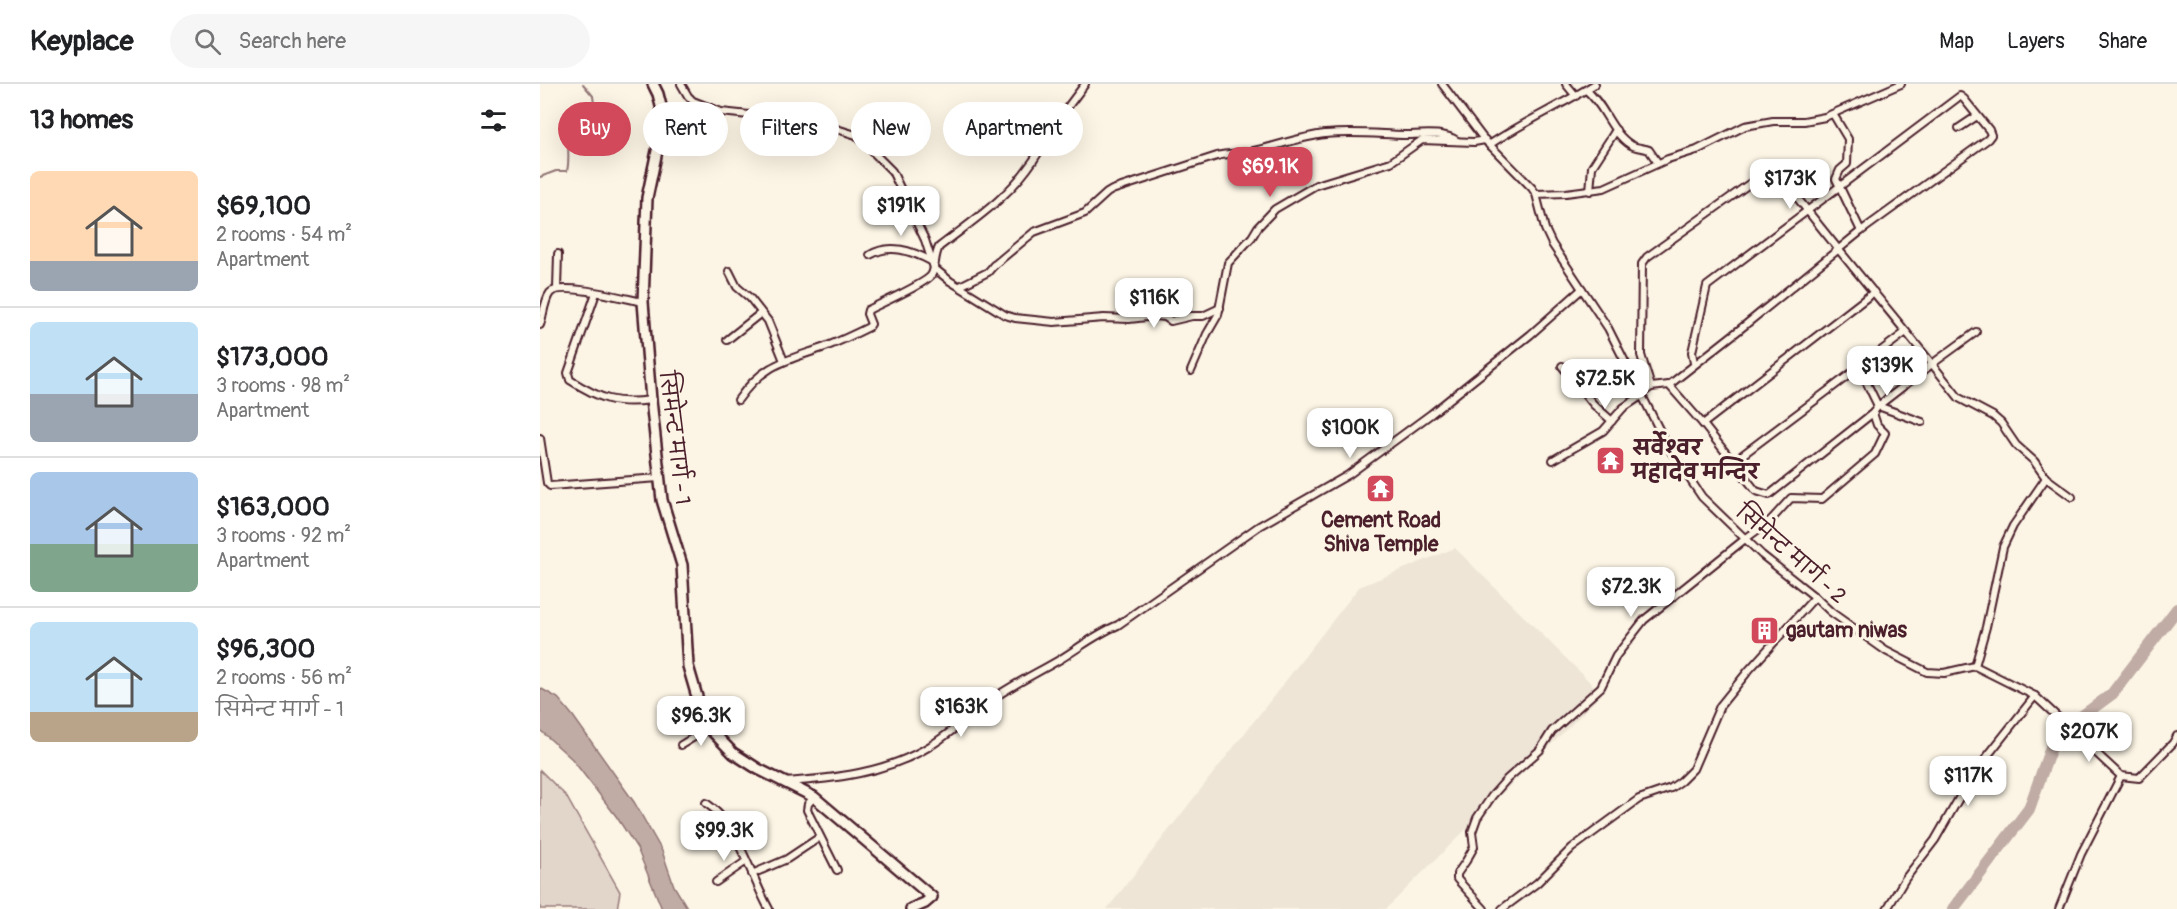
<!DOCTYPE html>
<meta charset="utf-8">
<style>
:root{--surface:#fff;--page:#f6f6f6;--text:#202124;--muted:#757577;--line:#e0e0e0;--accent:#d1495b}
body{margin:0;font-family:Pangolin,"Playpen Sans Deva",sans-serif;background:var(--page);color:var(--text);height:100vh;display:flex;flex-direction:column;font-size:22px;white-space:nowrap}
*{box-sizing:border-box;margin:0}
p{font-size:20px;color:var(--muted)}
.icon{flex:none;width:33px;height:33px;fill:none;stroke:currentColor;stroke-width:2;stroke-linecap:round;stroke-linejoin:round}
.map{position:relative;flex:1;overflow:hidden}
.side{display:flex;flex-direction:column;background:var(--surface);width:540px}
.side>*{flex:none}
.banner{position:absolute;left:18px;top:18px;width:570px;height:54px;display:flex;gap:12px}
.price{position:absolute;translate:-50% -51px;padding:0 14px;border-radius:12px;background:#fff;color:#222;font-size:20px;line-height:39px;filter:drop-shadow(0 2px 3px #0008)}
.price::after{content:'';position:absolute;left:50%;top:36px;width:18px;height:14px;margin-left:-9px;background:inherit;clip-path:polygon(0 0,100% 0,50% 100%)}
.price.on{background:var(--accent);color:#fff}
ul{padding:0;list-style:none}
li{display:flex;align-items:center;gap:18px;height:150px;padding:0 30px}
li+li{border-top:2px solid var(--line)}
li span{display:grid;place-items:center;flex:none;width:168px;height:120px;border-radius:9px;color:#555}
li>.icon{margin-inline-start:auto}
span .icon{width:72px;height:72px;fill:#fffc;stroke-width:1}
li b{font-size:26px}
h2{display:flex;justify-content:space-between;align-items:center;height:72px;padding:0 30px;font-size:26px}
.chip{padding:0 21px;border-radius:27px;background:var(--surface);box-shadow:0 6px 24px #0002;font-size:21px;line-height:54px}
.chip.on{background:var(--accent);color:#fff}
header{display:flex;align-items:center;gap:36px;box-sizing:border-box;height:84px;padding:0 30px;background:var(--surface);border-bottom:2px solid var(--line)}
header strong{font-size:28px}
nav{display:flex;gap:33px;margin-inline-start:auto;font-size:21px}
.search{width:420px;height:54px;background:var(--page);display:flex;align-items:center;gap:15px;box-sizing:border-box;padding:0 21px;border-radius:33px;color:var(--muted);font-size:22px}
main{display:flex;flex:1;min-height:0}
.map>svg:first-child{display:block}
</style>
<header>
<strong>Keyplace</strong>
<div class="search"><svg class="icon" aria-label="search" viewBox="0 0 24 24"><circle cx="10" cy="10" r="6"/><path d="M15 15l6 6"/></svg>Search here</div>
<nav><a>Map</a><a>Layers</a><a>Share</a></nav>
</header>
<main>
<section class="side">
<h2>13 homes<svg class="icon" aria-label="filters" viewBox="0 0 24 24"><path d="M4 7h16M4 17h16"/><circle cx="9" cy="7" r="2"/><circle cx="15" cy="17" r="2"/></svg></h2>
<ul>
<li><span style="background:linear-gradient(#ffd9b3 75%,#9aa5b1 0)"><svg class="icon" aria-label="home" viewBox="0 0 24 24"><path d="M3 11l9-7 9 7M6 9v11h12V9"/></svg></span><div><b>$69,100</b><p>2 rooms · 54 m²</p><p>Apartment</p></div></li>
<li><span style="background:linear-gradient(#bfe0f5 60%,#9aa5b1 0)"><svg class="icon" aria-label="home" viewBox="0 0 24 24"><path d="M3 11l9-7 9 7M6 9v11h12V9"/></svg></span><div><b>$173,000</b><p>3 rooms · 98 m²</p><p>Apartment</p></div></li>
<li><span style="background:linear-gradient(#a9c7e8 60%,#7fa58c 0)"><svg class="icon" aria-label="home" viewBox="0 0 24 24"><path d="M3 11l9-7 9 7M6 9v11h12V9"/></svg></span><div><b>$163,000</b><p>3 rooms · 92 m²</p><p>Apartment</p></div></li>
<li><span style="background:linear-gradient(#bfe0f5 75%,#b9a48a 0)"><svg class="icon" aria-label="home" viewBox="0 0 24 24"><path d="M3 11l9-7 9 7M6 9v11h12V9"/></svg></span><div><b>$96,300</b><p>2 rooms · 56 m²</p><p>सिमेन्ट मार्ग - 1</p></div></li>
</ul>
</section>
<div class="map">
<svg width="1637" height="825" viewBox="0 0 1637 825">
<rect width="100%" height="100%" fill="#fcf5e5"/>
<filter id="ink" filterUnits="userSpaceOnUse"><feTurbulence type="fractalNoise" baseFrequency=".0167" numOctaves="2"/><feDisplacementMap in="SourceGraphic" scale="12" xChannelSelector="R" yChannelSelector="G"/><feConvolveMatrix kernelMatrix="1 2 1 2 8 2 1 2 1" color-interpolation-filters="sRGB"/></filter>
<g filter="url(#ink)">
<polygon fill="#eee5d7" points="915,464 1062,610 846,825 567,825 819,503"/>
<polygon fill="#e2d5ca" stroke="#967a7a" stroke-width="1.5" points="0,686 26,712 80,808 77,825 0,825"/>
<polygon fill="#c0aca5" stroke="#917474" stroke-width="1.5" points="0,604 18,614 33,632 94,718 122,767 134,802 148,825 122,825 97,764 76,732 32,675 0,646"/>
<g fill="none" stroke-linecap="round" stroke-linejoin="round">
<path stroke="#917474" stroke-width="2" d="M0,93l16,-6h11c5,-19 -6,-40 11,-56 4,-4 11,-7 16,-11l-1,-8 -10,-12"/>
<polyline stroke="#c0aca5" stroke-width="12" points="1413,825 1489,725 1515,652 1572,610 1637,525"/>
<defs>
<g id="street">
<polyline points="141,0 148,12 153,17 181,28 274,38 316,51 352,87 385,156 394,184 410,197 465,231 475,234 514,238 564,234 589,235 615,232 625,233 631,237 652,232 663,232 680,224"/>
<polyline points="902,0 943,54 992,104 996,110 1005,145 1012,160 1068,244 1128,363 1162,413 1222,471 1275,513 1291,528 1346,567 1387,588 1404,589 1435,582 1495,612 1581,692 1599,694 1633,659 1637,652"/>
<polyline points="1026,0 1036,12"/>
<path d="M1046,6c19,15 24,42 45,55 5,3 13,3 18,5l9,13"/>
<polyline points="1293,30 1308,55 1307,80 1300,86 1296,95 1321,147"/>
<polyline points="1419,44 1437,32"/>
<path d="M949,61c34,-23 71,-39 106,-61"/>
<polyline points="1050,107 1052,83 1076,46"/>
<polyline points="996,110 1026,109 1064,104 1128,75 1157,66 1205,42 1233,37 1264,37 1285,33 1361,0"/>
<path d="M330,171c20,-12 42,-4 61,6"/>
<path d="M453,182l41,-34 51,-19 22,-20 5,-3c35,-11 70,-23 105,-34 11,-3 22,-2 32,-4 26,-5 50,-15 76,-18 27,-3 52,0 79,1 15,0 40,-4 53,6"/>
<polyline points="189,187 197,203 210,214 228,237 244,277"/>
<polyline points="420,202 448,188 454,181"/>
<polyline points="17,205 18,170"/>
<path d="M56,209l-28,80 2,7c30,19 46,25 81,20"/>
<path d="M0,241c3,-8 4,-24 10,-32 10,-12 77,6 93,9"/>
<polyline points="1436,248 1392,280 1419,314 1453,332 1461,339 1476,361 1494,377 1506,394 1532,413"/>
<polyline points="187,256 221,229"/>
<polyline points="1022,282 1054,321 1072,337"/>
<polyline points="1319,283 1338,322 1382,338"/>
<polyline points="651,287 667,250 678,231 688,179 712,153 718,143 735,125 776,101 851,78 882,56 934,58 945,56"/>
<polyline points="1129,301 1163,340"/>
<path d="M1111,303l-10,-32 1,-91 5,-7 123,-88 9,5c49,65 102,126 153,190l-54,42 -5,7 -104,82 -13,-4 -53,-67 171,-132"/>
<polyline points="1100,311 1111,303 1129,301 1199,246 1321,147 1448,55 1451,51 1449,46 1424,15 1420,12 1416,15 1167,202 1152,268 1154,279"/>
<path d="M198,316c26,-37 48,-39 87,-53 15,-6 30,-13 44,-20l2,-3 -4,-10 1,-4c11,-6 60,-27 64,-36 4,-9 2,-17 7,-27 36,-28 68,-48 94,-86 6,-9 11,-16 13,-25l39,-52"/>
<polyline points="0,354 7,399 10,402 119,394"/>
<polyline points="1013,376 1063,347 1083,324 1101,312"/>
<polyline points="1193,378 1366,248"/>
<polyline points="1435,582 1446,543 1463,463 1473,442 1506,394"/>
<polyline points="141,661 169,644"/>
<path d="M244,698c49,-3 103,-9 146,-36 20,-12 39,-30 58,-44 22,-16 47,-28 71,-42 20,-12 37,-26 59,-35l141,-99 89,-51 83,-61 99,-79 52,-46"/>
<polyline points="274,713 268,720 267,726 297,786"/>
<path d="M166,719c31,20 45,74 63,106"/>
<polyline points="212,790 247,775 280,753"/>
<polyline points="176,798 205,778"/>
<polyline points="944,825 917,795 917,790 926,777 934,763 932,748 937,734 952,712 967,695 1000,666 1012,647 1061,603 1076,572 1104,536 1205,455 1231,436 1251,414 1282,415 1335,370 1345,349 1337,341 1333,329"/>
<polyline points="962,825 997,799 1032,764 1099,715 1131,704 1141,697 1153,685 1180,622 1209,586 1275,513"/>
<polyline points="1347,825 1365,795 1395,756 1422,709 1449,670 1495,612"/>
<polyline points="1519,825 1541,770 1581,692"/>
</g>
<polyline id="secondary" points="113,0 118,10 124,34 107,114 103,218 111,316 122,416 142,481 148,582 160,623 169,644 193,669 218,685 274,713 392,813 385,819 371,825"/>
</defs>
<use href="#street" stroke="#4a1f2b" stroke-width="10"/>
<use href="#secondary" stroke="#4a1f2b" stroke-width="14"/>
<use href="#street" stroke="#fcf5e5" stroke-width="6"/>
<use href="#secondary" stroke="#fcf5e5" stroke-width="9"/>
</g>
</g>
<defs>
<symbol id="temple-square" viewBox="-11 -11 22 22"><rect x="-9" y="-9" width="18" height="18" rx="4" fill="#d1495b" stroke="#fcf5e5"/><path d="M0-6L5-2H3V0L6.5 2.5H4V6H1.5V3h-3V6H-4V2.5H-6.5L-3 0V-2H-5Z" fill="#fff"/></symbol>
<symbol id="building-square" viewBox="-11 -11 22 22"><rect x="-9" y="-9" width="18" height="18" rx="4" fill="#d1495b" stroke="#fcf5e5"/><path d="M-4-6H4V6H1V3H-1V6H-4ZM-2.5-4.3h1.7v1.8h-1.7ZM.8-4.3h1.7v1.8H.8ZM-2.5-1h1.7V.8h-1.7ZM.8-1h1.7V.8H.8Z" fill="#fff"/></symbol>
</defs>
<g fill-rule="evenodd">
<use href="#temple-square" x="1054" y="360" width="33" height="33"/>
<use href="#temple-square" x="824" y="388" width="33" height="33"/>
<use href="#building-square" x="1208" y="530" width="33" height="33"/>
</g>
<g text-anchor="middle" stroke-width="6" stroke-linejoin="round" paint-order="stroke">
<g font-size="21" fill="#4a1f2b" stroke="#fcf5e5">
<text transform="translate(135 354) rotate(83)" y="7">सिमेन्ट मार्ग - 1</text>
<text transform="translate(1251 470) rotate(41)" y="7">सिमेन्ट मार्ग - 2</text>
</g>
<g font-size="21" font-weight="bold" fill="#4a1f2b" stroke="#fcf5e5" text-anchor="start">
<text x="1092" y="371">सर्वेश्वर<tspan x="1092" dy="24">महादेव मन्दिर</tspan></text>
<text x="841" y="443" text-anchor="middle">Cement Road<tspan x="841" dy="24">Shiva Temple</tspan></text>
<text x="1246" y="553">gautam niwas</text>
</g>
</g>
</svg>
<b class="price on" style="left:730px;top:114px">$69.1K</b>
<b class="price" style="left:1250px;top:126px">$173K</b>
<b class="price" style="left:361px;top:153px">$191K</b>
<b class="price" style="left:614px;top:245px">$116K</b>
<b class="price" style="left:1347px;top:313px">$139K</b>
<b class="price" style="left:1065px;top:326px">$72.5K</b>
<b class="price" style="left:810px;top:375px">$100K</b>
<b class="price" style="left:1091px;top:534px">$72.3K</b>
<b class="price" style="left:421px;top:654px">$163K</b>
<b class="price" style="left:161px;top:663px">$96.3K</b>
<b class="price" style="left:1549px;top:679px">$207K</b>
<b class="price" style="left:1428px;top:723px">$117K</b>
<b class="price" style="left:184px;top:778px">$99.3K</b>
<div class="banner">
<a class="chip on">Buy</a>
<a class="chip">Rent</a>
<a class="chip">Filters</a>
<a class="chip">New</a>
<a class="chip">Apartment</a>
</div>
</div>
</main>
